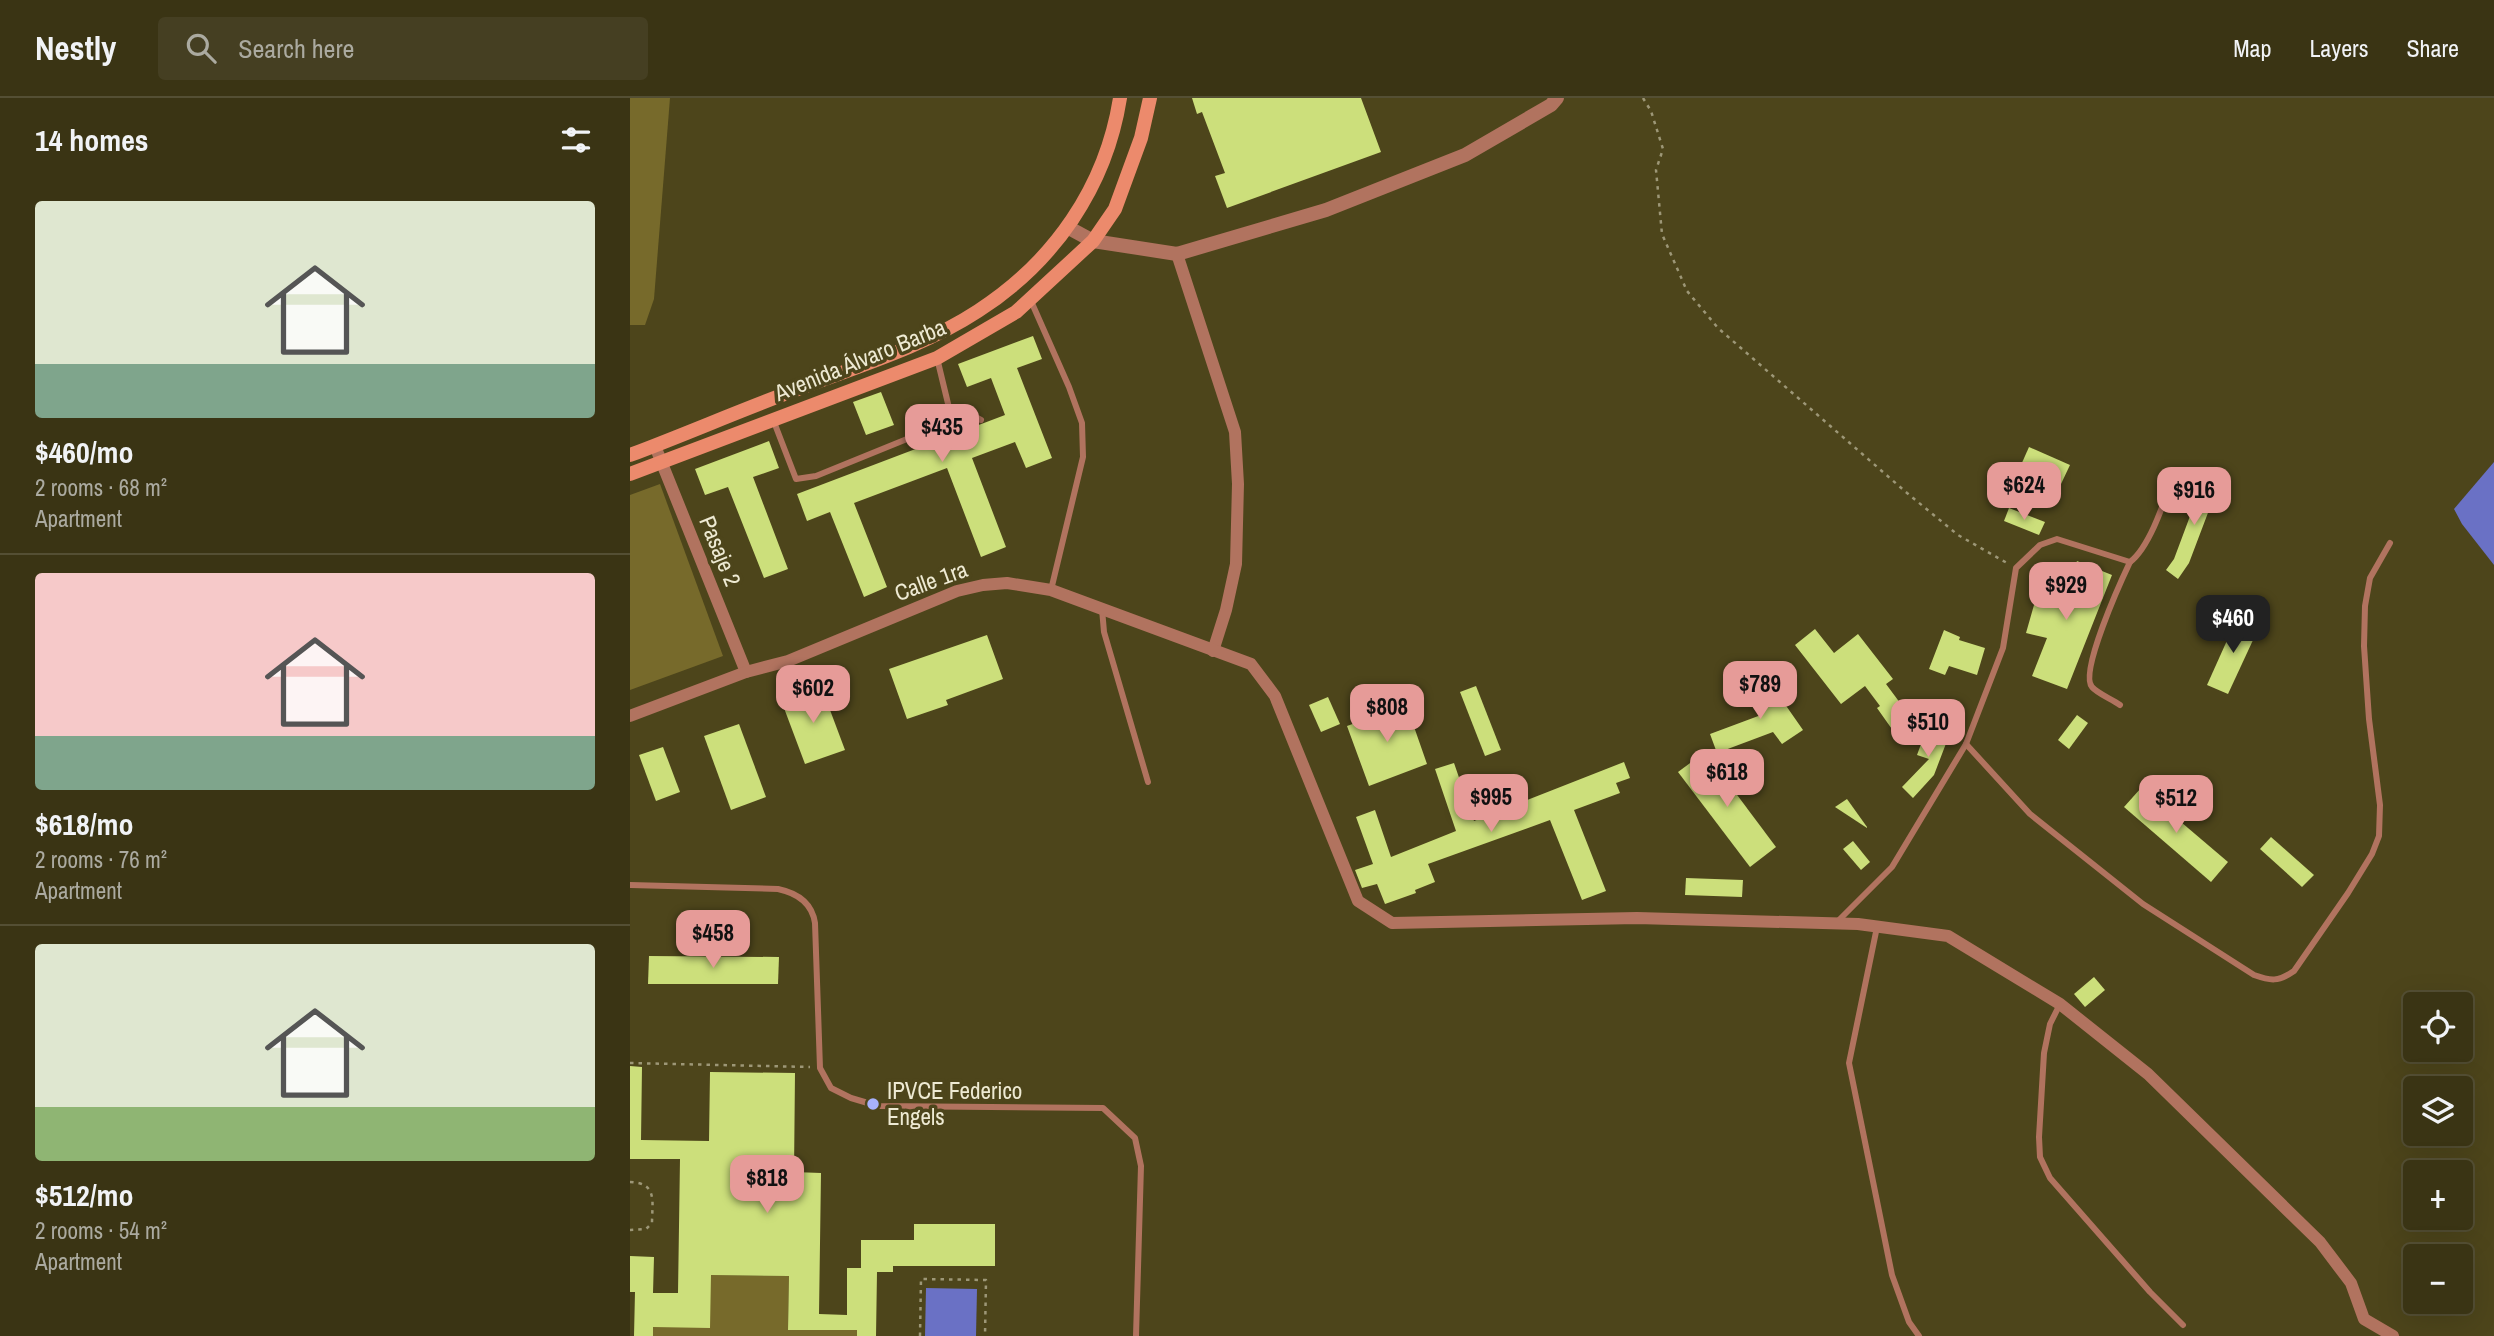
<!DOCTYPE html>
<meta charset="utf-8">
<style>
:root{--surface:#3a3414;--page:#453f22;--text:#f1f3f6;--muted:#abaaa0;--line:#544f34;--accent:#e69b98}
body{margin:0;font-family:"Archivo Narrow",sans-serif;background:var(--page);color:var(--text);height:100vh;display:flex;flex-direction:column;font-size:26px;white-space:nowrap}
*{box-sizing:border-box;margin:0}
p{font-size:23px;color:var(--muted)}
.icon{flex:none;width:38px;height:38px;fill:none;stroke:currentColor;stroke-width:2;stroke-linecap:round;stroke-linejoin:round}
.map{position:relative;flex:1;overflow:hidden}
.panel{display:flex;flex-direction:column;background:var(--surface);width:630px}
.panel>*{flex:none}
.controls{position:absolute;left:1773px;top:894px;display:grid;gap:14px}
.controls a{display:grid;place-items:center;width:70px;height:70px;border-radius:7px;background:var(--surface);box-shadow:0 7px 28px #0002,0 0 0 2px var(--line);font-size:35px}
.price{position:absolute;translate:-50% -60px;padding:0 16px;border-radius:14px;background:var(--accent);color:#111;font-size:23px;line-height:46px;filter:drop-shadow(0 2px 4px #0008)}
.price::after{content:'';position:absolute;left:50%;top:42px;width:21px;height:16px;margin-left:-10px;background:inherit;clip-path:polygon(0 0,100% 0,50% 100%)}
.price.active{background:#222;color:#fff}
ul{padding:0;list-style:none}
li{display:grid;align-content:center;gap:14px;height:371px;padding:0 35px}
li+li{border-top:2px solid var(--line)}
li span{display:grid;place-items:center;height:217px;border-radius:7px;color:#555}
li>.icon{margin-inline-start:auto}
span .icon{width:126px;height:126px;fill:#fffc;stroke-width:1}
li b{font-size:30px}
h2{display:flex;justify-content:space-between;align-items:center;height:84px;padding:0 35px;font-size:30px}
header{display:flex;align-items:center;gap:42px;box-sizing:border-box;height:98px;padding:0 35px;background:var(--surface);border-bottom:2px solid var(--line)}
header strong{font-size:33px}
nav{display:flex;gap:38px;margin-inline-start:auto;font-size:24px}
.search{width:490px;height:63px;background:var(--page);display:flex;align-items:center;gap:18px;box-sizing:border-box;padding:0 24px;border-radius:7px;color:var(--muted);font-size:26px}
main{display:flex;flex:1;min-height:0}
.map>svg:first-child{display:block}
</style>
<header>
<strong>Nestly</strong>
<div class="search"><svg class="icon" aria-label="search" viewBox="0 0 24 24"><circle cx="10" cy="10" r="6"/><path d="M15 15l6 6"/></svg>Search here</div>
<nav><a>Map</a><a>Layers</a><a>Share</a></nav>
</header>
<main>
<section class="panel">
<h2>14 homes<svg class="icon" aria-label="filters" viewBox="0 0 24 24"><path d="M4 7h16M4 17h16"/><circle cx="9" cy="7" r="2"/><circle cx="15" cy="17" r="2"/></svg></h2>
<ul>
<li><span style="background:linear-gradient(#dfe7d0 75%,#7fa58c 0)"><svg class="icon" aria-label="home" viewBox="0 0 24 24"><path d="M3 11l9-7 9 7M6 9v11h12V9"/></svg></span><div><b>$460/mo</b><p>2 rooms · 68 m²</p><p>Apartment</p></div></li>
<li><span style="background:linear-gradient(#f6c9c9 75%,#7fa58c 0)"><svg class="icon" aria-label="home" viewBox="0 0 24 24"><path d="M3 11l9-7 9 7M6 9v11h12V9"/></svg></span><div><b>$618/mo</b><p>2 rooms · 76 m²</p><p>Apartment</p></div></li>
<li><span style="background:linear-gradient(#dfe7d0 75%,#8fb573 0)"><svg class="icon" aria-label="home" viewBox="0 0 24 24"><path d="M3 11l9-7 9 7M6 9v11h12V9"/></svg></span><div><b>$512/mo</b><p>2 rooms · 54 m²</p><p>Apartment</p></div></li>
</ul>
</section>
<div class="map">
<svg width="1864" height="1238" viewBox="0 0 1864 1238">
<rect width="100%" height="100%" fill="#4d451b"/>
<g fill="#776a2b">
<polygon points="0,0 40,0 24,201 15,227 0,227"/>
<polygon points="30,386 93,558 0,592 0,397"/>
<polygon points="81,1177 159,1178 158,1232 227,1232 227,1238 23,1238 23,1229"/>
</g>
<g fill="#6a71c5">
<polygon points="1864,364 1864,467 1832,426 1824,411"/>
<polygon points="296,1190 347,1191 346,1238 295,1238"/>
</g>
<g fill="#ccdf7b">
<polygon points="562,0 731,0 751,54 597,110 585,78 595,75 572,14 567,16"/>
<polygon points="403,238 412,261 387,270 422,360 396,370 385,344 342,360 376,449 351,459 317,370 224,405 257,489 234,499 200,414 177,423 167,396 375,317 361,280 337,289 328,266"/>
<polygon points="251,294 264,327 236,337 223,304"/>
<polygon points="139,343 149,370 123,379 158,471 134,480 98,389 75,397 65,371"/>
<polygon points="1399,349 1440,367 1431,386 1391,367"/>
<polygon points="1575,378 1590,383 1559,465 1548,481 1536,472 1544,461"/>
<polygon points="1379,410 1415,424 1409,437 1374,423"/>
<polygon points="1447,463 1482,477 1437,591 1402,578 1417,540 1396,535 1410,486 1435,493"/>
<polygon points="1608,518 1630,527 1598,596 1577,587"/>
<polygon points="1185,531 1204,555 1228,536 1263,581 1256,586 1282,621 1264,634 1247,610 1250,608 1235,588 1211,606 1165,547"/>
<polygon points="1314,532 1330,539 1329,542 1355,550 1347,577 1319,568 1315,577 1299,571"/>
<polygon points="357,537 373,581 316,602 318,607 277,621 259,571"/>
<polygon points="1138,582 1173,632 1152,646 1143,634 1087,655 1080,636 1131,617 1117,597"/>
<polygon points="191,588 215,652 175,666 151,602"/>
<polygon points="846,588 871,652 855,658 830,594"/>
<polygon points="698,599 710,626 691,634 679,607"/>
<polygon points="775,603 797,666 739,688 717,628 756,614 755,610"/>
<polygon points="1447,617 1458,625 1439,651 1428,642"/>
<polygon points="109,626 136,699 101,712 74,638"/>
<polygon points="1298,627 1320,635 1304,677 1283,700 1272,689 1299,661 1287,657"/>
<polygon points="33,649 50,694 26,703 9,657"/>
<polygon points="1075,654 1146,749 1120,769 1048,674"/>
<polygon points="994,664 1000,680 986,685 990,695 944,712 976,793 952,802 920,722 798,766 805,784 785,792 786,795 755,806 747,786 732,790 725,772 743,766 726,719 745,712 761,759 826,733 805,671 824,665 844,723"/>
<polygon points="1511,690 1598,764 1581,784 1494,709"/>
<polygon points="1217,701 1237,729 1237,730 1205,709"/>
<polygon points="1641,739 1684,777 1672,789 1630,751"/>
<polygon points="1223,743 1240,764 1231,772 1213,751"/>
<polygon points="1056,780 1113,782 1112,799 1055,797"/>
<polygon points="19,858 149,859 148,886 18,886"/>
<polygon points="1464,879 1475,892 1455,909 1444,896"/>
<polygon points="0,968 12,969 11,1042 79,1043 80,974 165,975 164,1074 191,1075 189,1216 217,1217 217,1170 231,1170 231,1142 284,1142 284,1126 365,1126 365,1168 263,1168 263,1174 247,1174 246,1238 227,1238 227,1232 158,1232 159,1178 81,1177 80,1230 23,1229 23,1238 4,1238 5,1194 0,1194 0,1158 24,1159 23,1195 48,1195 50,1061 0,1061"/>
</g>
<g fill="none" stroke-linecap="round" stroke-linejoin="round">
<g stroke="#9d9777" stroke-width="2.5" stroke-dasharray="3.5 5" stroke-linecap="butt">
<polyline points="1013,0 1021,13 1033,51 1026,72 1032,136 1057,193 1088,230 1277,395 1328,437 1377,465"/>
<polyline points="0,965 180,969"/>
<path d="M0,1084c28,1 22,20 22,41l-6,6 -16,1"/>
<polyline points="290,1238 291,1181 356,1182 355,1238"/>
</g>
<g stroke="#b1735f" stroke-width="6">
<polyline points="401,203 439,289 452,325 453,359 421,492"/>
<polyline points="321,318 340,316 351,322"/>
<polyline points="144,324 166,381 186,378 304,330 321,318 307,260"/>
<polyline points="472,511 474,534 518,684"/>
<path d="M1490,607c-8,-6 -22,-11 -28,-18 -13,-14 29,-106 38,-125"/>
<path d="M1336,646l64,70 113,90 111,71c17,6 24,7 40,-4l54,-78 24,-39 7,-18 1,-31 -11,-86 -5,-73 1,-40 5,-28 20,-35"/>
<path d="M0,787l148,4c19,4 34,14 37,34l5,145 11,20 20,10 27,8 225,2 32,30 6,28 -5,170"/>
<path d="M1207,824l55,-55 74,-123 37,-96 13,-80 24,-23 17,-6 73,23c21,-16 36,-66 45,-91"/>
<polyline points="1247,829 1219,965 1262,1177 1279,1224 1289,1238"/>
<polyline points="1430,906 1420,926 1414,955 1409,1039 1410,1059 1420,1080 1520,1194 1553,1227"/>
</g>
<g stroke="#b1735f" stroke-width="12">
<polyline points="547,156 605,334 608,386 606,466 596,512 583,553"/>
<polyline points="25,348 116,574"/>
<polyline points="0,618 116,574 158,563 327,493 353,487 377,485 421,492 621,566 645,598 728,803 762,825 1007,820 1228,826 1318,838 1430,906 1518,976 1690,1144 1721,1185 1734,1221 1763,1238"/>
</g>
<polyline stroke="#b1735f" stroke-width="14" points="439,130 463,143 547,156 696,112 835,57 921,7 927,0"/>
<g stroke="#ec8a6c" stroke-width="14">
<path d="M0,357c56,-21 111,-45 168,-66 60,-23 125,-42 180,-78 76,-49 128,-124 142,-213"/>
<polyline points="0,376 307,260 386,214 463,143 485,111 511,40 520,0"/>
</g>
</g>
<circle fill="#a7b1fc" stroke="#4d451b" stroke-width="2.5" cx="243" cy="1006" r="7"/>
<g text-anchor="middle" stroke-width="7" stroke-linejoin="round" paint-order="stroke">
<g font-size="23" fill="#eeead3" stroke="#4d451b">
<text transform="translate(230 262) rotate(-22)" y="8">Avenida Álvaro Barba</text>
<text transform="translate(90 453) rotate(68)" y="8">Pasaje 2</text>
<text transform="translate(301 483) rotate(-20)" y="8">Calle 1ra</text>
</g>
<g font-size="23" fill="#eeead3" stroke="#4d451b" text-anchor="start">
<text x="257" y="1001">IPVCE Federico<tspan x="257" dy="26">Engels</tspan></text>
</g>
</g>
</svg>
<div class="controls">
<a><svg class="icon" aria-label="locate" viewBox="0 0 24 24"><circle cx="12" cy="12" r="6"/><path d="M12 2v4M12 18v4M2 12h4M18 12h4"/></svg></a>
<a><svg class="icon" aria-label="layers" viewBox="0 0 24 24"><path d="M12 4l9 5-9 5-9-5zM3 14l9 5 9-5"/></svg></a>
<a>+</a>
<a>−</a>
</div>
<b class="price" style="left:312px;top:366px">$435</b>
<b class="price" style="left:1394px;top:424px">$624</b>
<b class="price" style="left:1564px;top:429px">$916</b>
<b class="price" style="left:1436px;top:524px">$929</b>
<b class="price active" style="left:1603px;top:557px">$460</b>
<b class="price" style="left:1130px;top:623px">$789</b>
<b class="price" style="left:183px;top:627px">$602</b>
<b class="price" style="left:757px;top:646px">$808</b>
<b class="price" style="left:1298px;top:661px">$510</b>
<b class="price" style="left:1097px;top:711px">$618</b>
<b class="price" style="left:861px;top:736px">$995</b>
<b class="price" style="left:1546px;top:737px">$512</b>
<b class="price" style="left:83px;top:872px">$458</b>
<b class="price" style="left:137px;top:1117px">$818</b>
</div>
</main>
